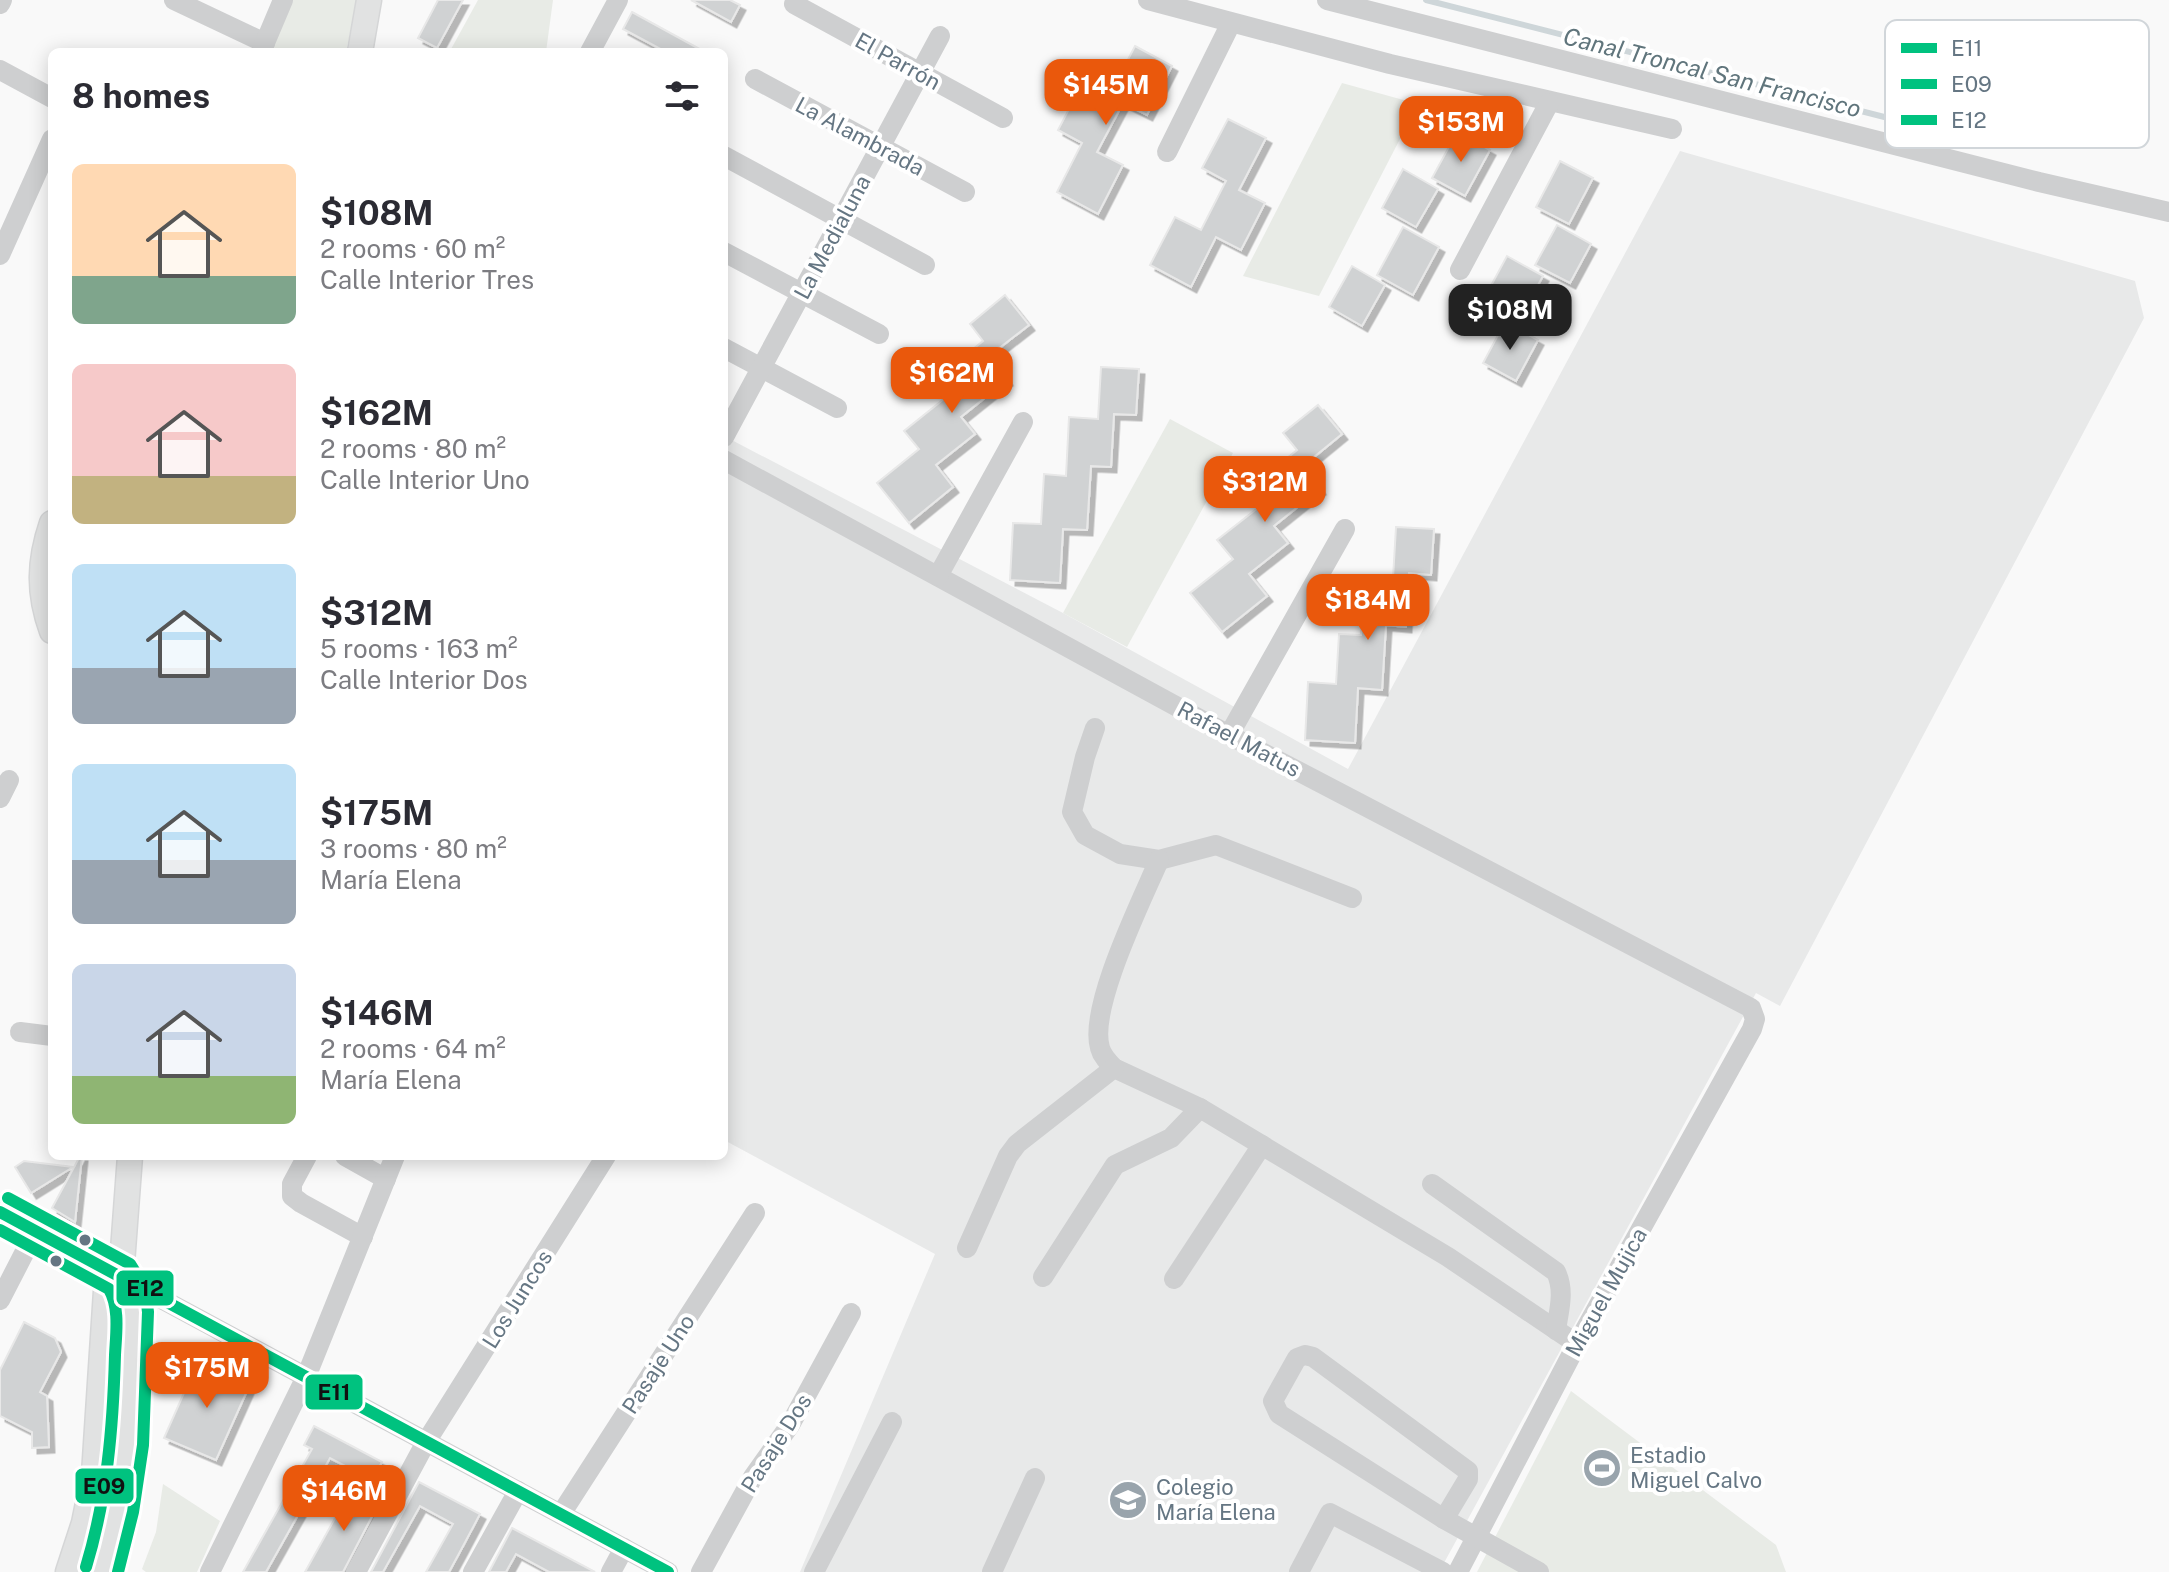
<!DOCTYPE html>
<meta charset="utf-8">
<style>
:root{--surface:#fff;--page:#f2f2f3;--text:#2b2b33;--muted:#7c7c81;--accent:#ea580c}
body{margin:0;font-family:"Public Sans",sans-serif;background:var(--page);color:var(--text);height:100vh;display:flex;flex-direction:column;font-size:30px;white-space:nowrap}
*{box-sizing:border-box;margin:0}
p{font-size:26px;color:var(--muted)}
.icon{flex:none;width:44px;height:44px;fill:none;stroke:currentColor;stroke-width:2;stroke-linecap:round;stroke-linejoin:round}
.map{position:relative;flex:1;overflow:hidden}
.side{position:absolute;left:48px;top:48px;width:680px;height:1112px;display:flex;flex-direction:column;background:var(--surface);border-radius:12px;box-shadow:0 4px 20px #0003}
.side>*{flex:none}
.price{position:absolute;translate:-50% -68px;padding:0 18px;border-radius:16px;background:var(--accent);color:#fff;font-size:26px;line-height:52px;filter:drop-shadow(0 2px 4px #0008)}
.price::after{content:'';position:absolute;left:50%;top:48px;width:24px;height:18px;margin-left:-12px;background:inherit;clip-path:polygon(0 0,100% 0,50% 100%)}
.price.current{background:#222;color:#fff}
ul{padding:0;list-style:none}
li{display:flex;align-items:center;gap:24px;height:200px;padding:0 24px}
li span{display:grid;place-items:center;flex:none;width:224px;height:160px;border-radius:12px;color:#555}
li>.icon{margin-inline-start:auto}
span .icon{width:96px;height:96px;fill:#fffc;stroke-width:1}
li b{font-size:34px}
h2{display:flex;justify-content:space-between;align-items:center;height:96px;padding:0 24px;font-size:34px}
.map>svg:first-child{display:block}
</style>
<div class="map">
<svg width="2169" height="1572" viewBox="0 0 2169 1572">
<defs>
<filter id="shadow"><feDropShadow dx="5.5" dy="5.5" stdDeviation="0" flood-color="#0004"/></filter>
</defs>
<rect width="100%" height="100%" fill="#f9f9f9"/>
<polygon fill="#e8e9e9" points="1680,151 2135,281 2144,318 1780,1006 1756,993 1439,1572 800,1572 935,1254 724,1140 724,436 1063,613 1348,769"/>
<g fill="#e8ebe6">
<polygon points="293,0 357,0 346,52 271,52"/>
<polygon points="478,0 553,0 546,52 450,51"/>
<polygon points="1342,83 1418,104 1319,296 1243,276"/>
<polygon points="1170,419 1233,453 1127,647 1063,613"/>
<polygon points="1571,1391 1776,1545 1786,1572 1477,1572"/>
<polygon points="163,1484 220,1521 197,1572 146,1572 142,1569 156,1532"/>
</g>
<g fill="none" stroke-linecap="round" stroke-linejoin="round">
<polyline stroke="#ced6d9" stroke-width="6" points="1426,0 1998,146"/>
</g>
<g fill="#d0d2d3" stroke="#e8e8e8" stroke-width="2" filter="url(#shadow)">
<polygon points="438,0 463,0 437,48 418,38"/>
<polygon points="691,0 730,0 740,5 731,22"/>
<polygon points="632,12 705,52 666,52 623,29"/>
<polygon points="1135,46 1172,66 1147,115 1123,103 1097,152 1123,165 1098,214 1057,192 1082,143 1058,130 1082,84 1108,98"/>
<polygon points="1228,119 1266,138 1239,190 1265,203 1241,250 1216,237 1191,287 1150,265 1175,217 1201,230 1226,181 1202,168"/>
<polygon points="1457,132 1490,150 1465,196 1432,178"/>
<polygon points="1560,161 1593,178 1569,224 1536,207"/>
<polygon points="1403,169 1438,189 1416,227 1382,208"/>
<polygon points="1557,225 1591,244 1570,283 1535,265"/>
<polygon points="1403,227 1439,247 1413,295 1377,275"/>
<polygon points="1507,256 1543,276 1517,323 1481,304"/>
<polygon points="1352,266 1385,285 1362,326 1329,307"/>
<polygon points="1005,295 1029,325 988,357 1007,380 961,417 975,434 936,465 953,487 909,523 877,483 919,449 904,431 955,390 942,374 983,341 970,324"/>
<polygon points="1505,322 1538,340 1516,381 1483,363"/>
<polygon points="1101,367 1139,369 1136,415 1114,414 1111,467 1091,466 1087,530 1063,529 1060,583 1010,580 1013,523 1041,524 1044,474 1066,476 1069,417 1098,419"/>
<polygon points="1318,405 1342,434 1302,467 1320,489 1274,526 1288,543 1249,574 1267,596 1222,632 1190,593 1233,559 1217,540 1268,500 1255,484 1297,450 1283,433"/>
<polygon points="1396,527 1434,529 1431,575 1409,573 1406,627 1386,625 1382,690 1358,688 1355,743 1305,740 1308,682 1336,684 1339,634 1361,635 1364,577 1393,578"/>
<polygon points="80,1156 82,1156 75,1222 52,1208"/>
<polygon points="24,1161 73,1167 31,1193 15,1167"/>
<polygon points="24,1322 55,1338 61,1352 40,1392 47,1396 49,1447 32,1448 32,1432 0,1416 0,1370"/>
<polygon points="199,1359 251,1382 216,1460 164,1438"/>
<polygon points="314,1426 382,1462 372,1480 330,1458 266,1572 243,1572 312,1449 304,1445"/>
<polygon points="419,1482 480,1514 462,1548 449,1572 426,1572 453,1524 420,1506 383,1572 371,1572"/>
<polygon points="353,1486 380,1501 343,1572 305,1572"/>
<polygon points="512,1528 595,1572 549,1572 516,1554 506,1572 489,1572"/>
</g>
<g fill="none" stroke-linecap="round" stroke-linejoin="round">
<defs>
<g id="major">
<polyline points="360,52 369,0"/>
<path d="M52,523c-13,38 -14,70 0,108"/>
<polyline points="68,1572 84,1523 94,1474 106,1291 110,1283 121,1277"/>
<path d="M101,1572c29,-84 29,-172 31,-260l-2,-19 -9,-16 9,-121"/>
</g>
</defs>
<use href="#major" stroke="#d5d6d7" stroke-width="27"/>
<g stroke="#cecfd0" stroke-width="20">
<polyline points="174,0 265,43"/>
<polyline points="1148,0 1390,64 1672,129"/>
<polyline points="1327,0 2039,182 2169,212"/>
<polyline points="0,4 2,0"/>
<polyline points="794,4 1003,118"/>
<polyline points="261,52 283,0"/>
<polyline points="590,52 618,0"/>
<polyline points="0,70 52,98"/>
<polyline points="755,79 965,192"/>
<polyline points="1167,152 1231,23"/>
<polyline points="724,156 925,265"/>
<polyline points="724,252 879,334"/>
<polyline points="0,255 52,139"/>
<polyline points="1460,270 1549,103"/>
<polyline points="724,348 837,408"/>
<polyline points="724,437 940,36"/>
<polyline points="724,460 1229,735 1751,1008 1755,1019 1752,1029 1577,1344 1458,1572"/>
<polyline points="938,576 1023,422"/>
<polyline points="1095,728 1085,757 1072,812 1085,835 1120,854 1159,860 1216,845 1352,898"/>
<polyline points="1229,735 1345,529"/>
<polyline points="0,798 9,780"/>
<path d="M1159,860c-17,40 -71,148 -59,188 2,8 8,14 14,20l86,40 248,149 129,87"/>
<polyline points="20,1032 52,1036"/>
<polyline points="307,1156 292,1184 292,1196 301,1203 363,1237"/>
<polyline points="345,1156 386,1179"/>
<path d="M1432,1184l124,88c9,19 3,38 0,58"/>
<polyline points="0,1212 668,1572"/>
<polyline points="967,1248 1008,1156 1017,1144 1114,1068"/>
<polyline points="1043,1277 1115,1165 1171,1138 1200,1108"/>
<polyline points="1174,1279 1262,1145"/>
<polyline points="0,1300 36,1230"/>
<polygon points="1305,1355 1313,1357 1468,1471 1468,1479 1444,1519 1279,1414 1273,1401 1297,1358"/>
<polyline points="561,1514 755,1213"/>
<polyline points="1444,1519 1539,1572"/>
<polyline points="210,1572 306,1377 395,1156"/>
<polyline points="356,1572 426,1442 606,1156"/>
<polyline points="473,1572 518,1491"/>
<polyline points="611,1572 624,1548"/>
<polyline points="701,1572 753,1477 790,1425 851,1313"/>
<polyline points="814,1572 892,1422"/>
<polyline points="992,1572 1035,1478"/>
<polyline points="1299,1572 1330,1513 1443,1572"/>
</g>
<use href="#major" stroke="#e1e2e2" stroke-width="24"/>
<defs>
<polyline id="bus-1" points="0,1212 668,1572"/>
<path id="bus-2" d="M0,1230l109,59c11,19 7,45 6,66 -2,73 -8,143 -29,212"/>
<polyline id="bus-3" points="8,1198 130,1264 145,1288 148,1312 143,1445 133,1512 118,1572"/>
</defs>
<use href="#bus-1" stroke="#fff" stroke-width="18"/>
<use href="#bus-2" stroke="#fff" stroke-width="18"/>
<use href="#bus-3" stroke="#fff" stroke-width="18"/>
<use href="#bus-1" stroke="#00c27f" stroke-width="12"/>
<use href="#bus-2" stroke="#00c27f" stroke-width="12"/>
<use href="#bus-3" stroke="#00c27f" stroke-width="12"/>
</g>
<defs>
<symbol id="stadium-disc" viewBox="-11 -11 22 22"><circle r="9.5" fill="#99a4ac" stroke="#fff"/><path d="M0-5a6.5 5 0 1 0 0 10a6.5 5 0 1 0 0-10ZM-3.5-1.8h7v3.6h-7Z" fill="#fff"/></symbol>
<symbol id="school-disc" viewBox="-11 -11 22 22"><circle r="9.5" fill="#99a4ac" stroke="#fff"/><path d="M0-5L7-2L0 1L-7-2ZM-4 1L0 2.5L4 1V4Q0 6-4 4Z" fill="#fff"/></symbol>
</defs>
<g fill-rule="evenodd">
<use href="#stadium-disc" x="1580" y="1446" width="44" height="44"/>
<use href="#school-disc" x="1106" y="1478" width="44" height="44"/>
</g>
<g fill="#657683" stroke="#fff" stroke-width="3">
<circle cx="85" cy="1240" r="7"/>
<circle cx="56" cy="1261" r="7"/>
</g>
<g text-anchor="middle" stroke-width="8" stroke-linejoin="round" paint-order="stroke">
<g font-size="22" fill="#657683" stroke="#fff">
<text transform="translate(898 61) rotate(29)" y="8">El Parrón</text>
<text transform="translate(860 136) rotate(28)" y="8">La Alambrada</text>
<text transform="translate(832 237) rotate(-62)" y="8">La Medialuna</text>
<text transform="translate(1239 739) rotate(28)" y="8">Rafael Matus</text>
<text transform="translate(1606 1292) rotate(-61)" y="8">Miguel Mujica</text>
<text transform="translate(517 1299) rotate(-58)" y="8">Los Juncos</text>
<text transform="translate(658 1364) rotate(-57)" y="8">Pasaje Uno</text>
<text transform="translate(776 1443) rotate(-58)" y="8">Pasaje Dos</text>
</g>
<g font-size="22" fill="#657683" stroke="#fff" text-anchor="start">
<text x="1630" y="1463">Estadio<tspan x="1630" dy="25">Miguel Calvo</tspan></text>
<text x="1156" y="1495">Colegio<tspan x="1156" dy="25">María Elena</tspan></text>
</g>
<g font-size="24" font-style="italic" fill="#60757c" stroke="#fff">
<text transform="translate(1712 73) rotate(14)" y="8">Canal Troncal San Francisco</text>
</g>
</g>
<rect x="1885" y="20" width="264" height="128" rx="12" fill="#fff" stroke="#d1d6da" stroke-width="2"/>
<rect x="1901" y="43" width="36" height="10" fill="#00c27f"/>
<rect x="1901" y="79" width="36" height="10" fill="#00c27f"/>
<rect x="1901" y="115" width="36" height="10" fill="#00c27f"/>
<g font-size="22" fill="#657683">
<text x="1951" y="56">E11</text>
<text x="1951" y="92">E09</text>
<text x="1951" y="128">E12</text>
</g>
<g stroke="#fff" stroke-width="3">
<rect x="115" y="1269" width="60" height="38" rx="8" fill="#00c27f"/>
<rect x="304" y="1373" width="60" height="38" rx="8" fill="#00c27f"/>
<rect x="74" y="1467" width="61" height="38" rx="8" fill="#00c27f"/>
</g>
<g font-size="22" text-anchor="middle" font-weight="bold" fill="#111">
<text x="145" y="1296">E12</text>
<text x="334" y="1400">E11</text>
<text x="104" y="1494">E09</text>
</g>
</svg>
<b class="price" style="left:1106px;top:127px">$145M</b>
<b class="price" style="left:1461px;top:164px">$153M</b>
<b class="price current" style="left:1510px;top:352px">$108M</b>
<b class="price" style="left:952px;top:415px">$162M</b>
<b class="price" style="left:1265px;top:524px">$312M</b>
<b class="price" style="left:1368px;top:642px">$184M</b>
<b class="price" style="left:207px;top:1410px">$175M</b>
<b class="price" style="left:344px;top:1533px">$146M</b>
<section class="side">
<h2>8 homes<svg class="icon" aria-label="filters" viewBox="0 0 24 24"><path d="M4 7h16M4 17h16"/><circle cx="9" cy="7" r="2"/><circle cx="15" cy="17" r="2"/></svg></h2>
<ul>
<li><span style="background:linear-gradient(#ffd9b3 70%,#7fa58c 0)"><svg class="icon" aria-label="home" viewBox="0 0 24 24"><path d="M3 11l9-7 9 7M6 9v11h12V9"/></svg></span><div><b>$108M</b><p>2 rooms · 60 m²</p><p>Calle Interior Tres</p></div></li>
<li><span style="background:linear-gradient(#f6c9c9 70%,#c2b280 0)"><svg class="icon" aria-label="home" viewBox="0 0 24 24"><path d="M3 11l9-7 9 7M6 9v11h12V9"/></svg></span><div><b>$162M</b><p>2 rooms · 80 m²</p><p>Calle Interior Uno</p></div></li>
<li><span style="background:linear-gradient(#bfe0f5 65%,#9aa5b1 0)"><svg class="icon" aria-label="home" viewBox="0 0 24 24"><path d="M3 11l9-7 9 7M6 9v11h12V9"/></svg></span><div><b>$312M</b><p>5 rooms · 163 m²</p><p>Calle Interior Dos</p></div></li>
<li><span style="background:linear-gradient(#bfe0f5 60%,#9aa5b1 0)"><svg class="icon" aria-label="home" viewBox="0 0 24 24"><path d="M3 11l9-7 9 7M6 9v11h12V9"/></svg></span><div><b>$175M</b><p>3 rooms · 80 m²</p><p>María Elena</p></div></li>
<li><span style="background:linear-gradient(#c9d6e8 70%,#8fb573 0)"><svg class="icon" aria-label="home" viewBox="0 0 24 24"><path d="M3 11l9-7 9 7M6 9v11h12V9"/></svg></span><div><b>$146M</b><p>2 rooms · 64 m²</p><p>María Elena</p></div></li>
</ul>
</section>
</div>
